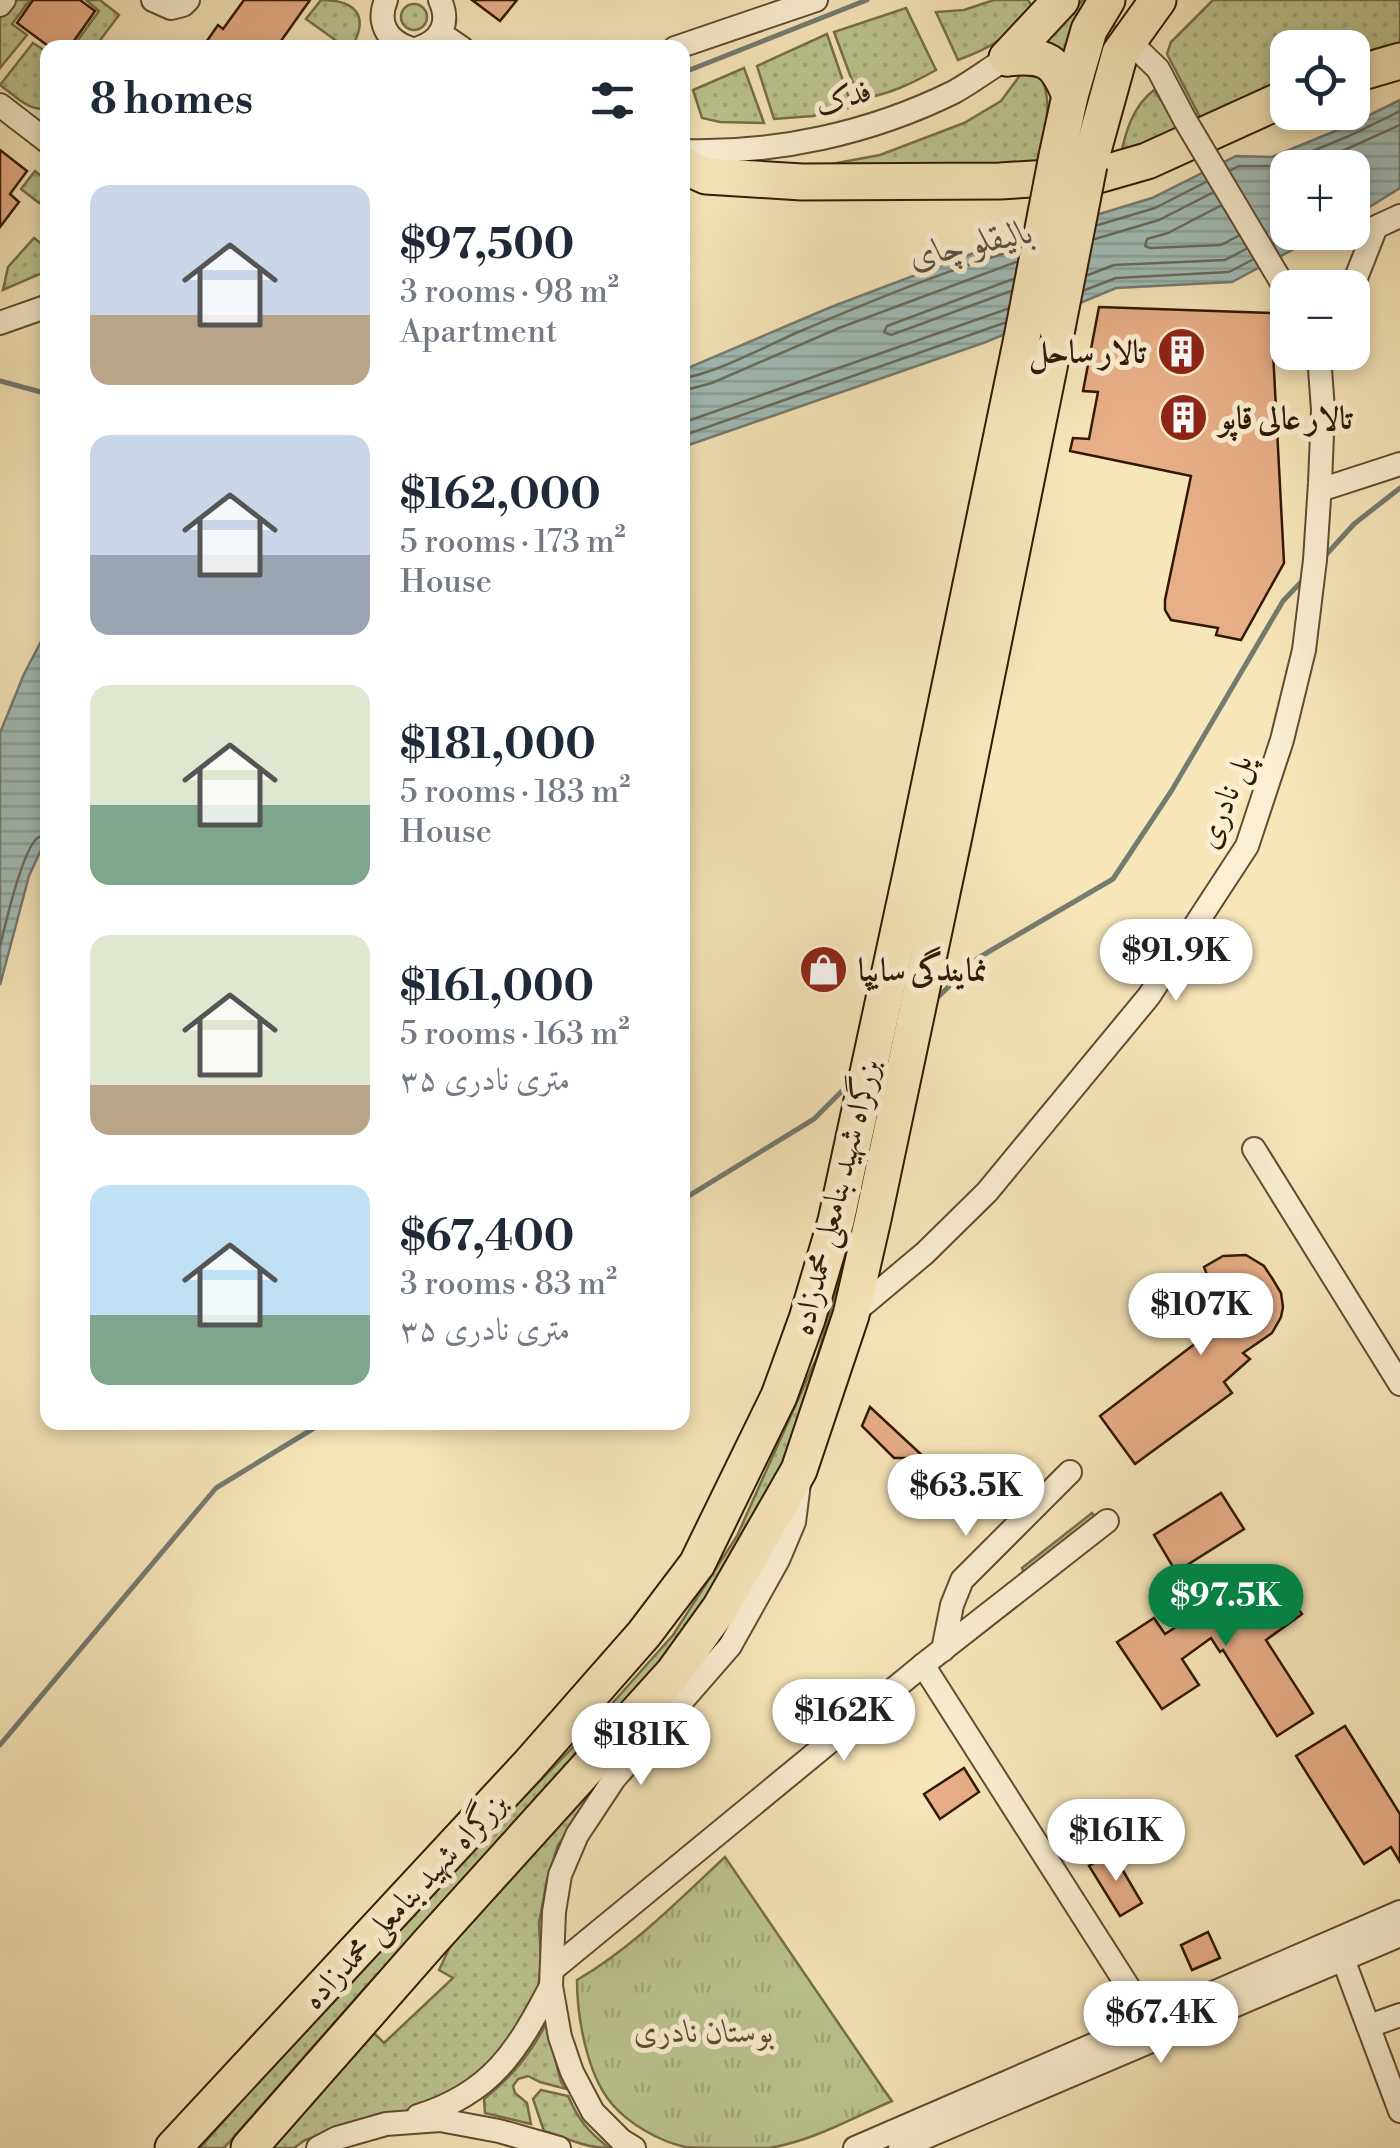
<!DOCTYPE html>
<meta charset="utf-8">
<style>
:root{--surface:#fff;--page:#f2f2f3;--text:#1f2937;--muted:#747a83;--accent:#0b8043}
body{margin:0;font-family:"Libre Bodoni",Amiri,serif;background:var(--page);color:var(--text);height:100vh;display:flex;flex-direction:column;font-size:38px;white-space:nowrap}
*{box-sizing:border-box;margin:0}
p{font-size:32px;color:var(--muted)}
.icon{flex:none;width:55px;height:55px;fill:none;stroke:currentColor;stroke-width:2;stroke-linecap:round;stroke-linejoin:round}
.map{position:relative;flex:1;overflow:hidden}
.panel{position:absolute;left:40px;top:40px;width:650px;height:1390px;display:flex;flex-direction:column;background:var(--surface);border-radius:20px;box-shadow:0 5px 15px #0003}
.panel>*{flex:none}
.fabs{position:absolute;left:1270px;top:30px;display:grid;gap:20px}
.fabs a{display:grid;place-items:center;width:100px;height:100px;border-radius:20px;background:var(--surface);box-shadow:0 5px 15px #0003;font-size:50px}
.price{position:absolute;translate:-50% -85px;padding:0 22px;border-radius:35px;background:#fff;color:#222;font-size:32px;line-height:65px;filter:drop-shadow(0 2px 5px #0008)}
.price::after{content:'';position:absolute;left:50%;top:60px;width:30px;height:22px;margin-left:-15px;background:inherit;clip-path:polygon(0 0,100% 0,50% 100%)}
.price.selected{background:var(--accent);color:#fff}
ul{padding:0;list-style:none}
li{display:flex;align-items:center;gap:30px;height:250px;padding:0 50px}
li span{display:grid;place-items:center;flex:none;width:280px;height:200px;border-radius:20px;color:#555}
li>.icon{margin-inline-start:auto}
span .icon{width:120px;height:120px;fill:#fffc;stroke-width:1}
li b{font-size:42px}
h2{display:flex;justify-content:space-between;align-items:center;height:120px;padding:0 50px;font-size:42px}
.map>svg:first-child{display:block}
</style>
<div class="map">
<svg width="1400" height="2148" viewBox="0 0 1400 2148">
<defs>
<pattern id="grass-dots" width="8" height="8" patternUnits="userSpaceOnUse" patternTransform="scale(2.5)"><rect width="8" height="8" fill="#bcc590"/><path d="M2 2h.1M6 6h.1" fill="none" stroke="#a2a97b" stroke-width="1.8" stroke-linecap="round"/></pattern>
<pattern id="park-tufts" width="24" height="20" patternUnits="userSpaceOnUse" patternTransform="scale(2.5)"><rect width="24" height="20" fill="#bcc590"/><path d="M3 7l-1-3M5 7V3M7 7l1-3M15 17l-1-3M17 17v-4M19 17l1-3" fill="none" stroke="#a2a97b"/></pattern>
<pattern id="water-rules" width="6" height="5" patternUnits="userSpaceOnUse" patternTransform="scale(2.5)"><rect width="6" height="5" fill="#a1bdb9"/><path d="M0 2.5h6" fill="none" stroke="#8ba29d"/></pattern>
</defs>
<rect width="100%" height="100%" fill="#f7e6ba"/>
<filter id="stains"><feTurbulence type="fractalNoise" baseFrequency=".002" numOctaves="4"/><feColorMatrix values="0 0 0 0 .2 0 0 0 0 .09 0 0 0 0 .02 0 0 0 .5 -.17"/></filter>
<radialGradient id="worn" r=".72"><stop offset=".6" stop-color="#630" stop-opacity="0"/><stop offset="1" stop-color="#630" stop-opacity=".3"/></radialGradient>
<g fill="url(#grass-dots)" stroke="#766f4a" stroke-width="2.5">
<polygon points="13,0 30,0 12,24 27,35 0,68 0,16"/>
<polygon points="86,0 100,0 119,15 95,47 73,47 99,11"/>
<path d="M321,0c34,0 49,15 31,47h-7l-39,-28z"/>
<path d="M994,0h34l5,8c-28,30 -37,38 -75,52l-22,-48 28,-2z"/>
<polygon points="1083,0 1088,0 1069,69 1035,49"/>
<polygon points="1213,0 1400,0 1400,43 1353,55 1352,48 1288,48 1287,83 1202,121 1167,54 1171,42"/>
<circle cx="414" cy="17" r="13"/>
<path d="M906,8l30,62c-25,14 -48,25 -77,29l-25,-67z"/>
<polygon points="1116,25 844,1298 798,1434 722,1585 659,1671 362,1991 224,2148 200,2148 298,2036 432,1891 578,1742 673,1635 737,1536 817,1357 853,1234 1103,53"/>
<polygon points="827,34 852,107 813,116 774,119 757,66"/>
<path d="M33,43l14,9v56c-17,5 -34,-14 -47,-23z"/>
<polygon points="744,68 764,123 720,122 702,118 693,90"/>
<path d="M1021,74l20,4c15,28 0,65 -6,94l-209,-7 54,-10 84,-32 37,-22z"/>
<path d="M1154,90l28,42 -62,27c5,-26 12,-52 34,-69z"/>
<polygon points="35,171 47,181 47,192 39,203 21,189"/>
<polygon points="34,238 47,248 47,271 3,290 8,267"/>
<polygon points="1092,1513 1095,1517 1026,1572 1023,1571 1022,1568"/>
<polygon points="651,1721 558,1845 547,1880 539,1923 541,1960 538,1990 521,2026 494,2061 463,2090 419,2109 375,2117 305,2140 294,2148 266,2148 371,2030 384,2043 453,1978 439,1970 455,1936"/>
<path d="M546,2024l15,58 5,7 -26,-7 -12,-6 -10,3 -5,7 2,7 12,10 4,21 -46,-11 -1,-14c28,-23 45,-43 62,-75z"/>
<path d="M541,2090l27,6c11,25 20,35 41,52 -25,0 -41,-10 -65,-17l-11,-32z"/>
</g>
<path fill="url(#park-tufts)" stroke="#766f4a" stroke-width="2.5" d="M725,1857l159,233 8,11c-40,17 -79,40 -123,47 -12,0 -26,0 -38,0 -15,0 -32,0 -46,-1 -26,-6 -56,-23 -73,-43 -25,-29 -35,-87 -35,-124 55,-32 102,-80 148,-123z"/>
<g fill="url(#water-rules)" stroke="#747b70" stroke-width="2.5">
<polygon points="1400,100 1400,188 1353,217 1352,168 1288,168 1288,232 1324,233 1232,282 1116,288 986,342 683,447 683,370 831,307 987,248 1152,198 1236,156 1272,157 1345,127"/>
<polygon points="47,630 47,837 29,876 0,985 0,733 24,674"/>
</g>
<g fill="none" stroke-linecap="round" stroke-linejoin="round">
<g stroke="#696b5e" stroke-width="2.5">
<polyline points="1305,168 1400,125"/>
<polyline points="1231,170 1239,166 1276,166 1349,136 1400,111"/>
<polyline points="1220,206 1168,233 1147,239 1145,246 1150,248 1221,245 1238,236"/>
<polyline points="1098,225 1155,208 1206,182"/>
<polyline points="1095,239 1159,220 1212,193"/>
<polyline points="1088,275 1114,265 1225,260 1246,249"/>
<polyline points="1085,290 1116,278 1229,272 1252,260"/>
<polyline points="1011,291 891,335 884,332 887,326 1013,279"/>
<path d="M682,378c30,-3 85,-32 114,-45 73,-31 147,-62 223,-84"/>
<polyline points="682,391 712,383 839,328 1016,262"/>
<polyline points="682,423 1007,309"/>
<polyline points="682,436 1004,323"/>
<path d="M0,946c5,-19 23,-101 39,-109 3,-1 6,-1 9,-1"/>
</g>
<g stroke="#747b70" stroke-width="5">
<polyline points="682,73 867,0"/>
<polyline points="0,381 48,394"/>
<polyline points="1325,556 1354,524 1400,488"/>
<polyline points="934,1001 978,958 1113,879 1172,790 1283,601 1304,579"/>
<polyline points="682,1200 814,1119 851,1082"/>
<polyline points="0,1745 216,1488 324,1422"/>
</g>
</g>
<g fill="#e8ae87" stroke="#311903" stroke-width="2.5">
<polygon points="33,0 80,0 95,11 69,48 51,48 17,23"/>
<polygon points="244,0 310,0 276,48 202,48 218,25 223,29"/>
<polygon points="472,0 517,0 500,21"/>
<polygon points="0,150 27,171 10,194 19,202 0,227"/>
<polygon points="1099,307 1271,313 1284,563 1241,640 1216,635 1218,628 1171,620 1165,610 1165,600 1191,476 1070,451 1073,438 1089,439 1098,392 1083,391"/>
<polygon points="1246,1255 1264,1266 1272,1278 1281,1293 1283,1307 1281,1317 1272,1333 1243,1353 1250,1359 1224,1382 1232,1393 1135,1464 1100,1416 1196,1343 1209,1321 1202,1314 1200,1303 1204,1293 1212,1288 1204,1267 1223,1256"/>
<polygon points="870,1407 925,1458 894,1458 862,1426"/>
<polygon points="1221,1493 1244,1529 1176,1572 1154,1535"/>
<polygon points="1268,1567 1302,1614 1266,1640 1313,1713 1277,1736 1223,1650 1220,1652 1211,1638 1182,1659 1199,1685 1162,1709 1117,1642 1154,1618 1165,1634"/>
<polygon points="1345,1726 1400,1814 1400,1862 1391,1847 1364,1864 1296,1756"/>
<polygon points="964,1768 979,1792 940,1819 924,1794"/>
<polygon points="1112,1852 1142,1903 1120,1916 1089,1866"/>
<polygon points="1208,1932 1220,1958 1192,1970 1181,1945"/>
</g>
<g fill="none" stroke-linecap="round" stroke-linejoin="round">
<defs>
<g id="minor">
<polyline points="153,0 171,8 183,5 188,0"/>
<path d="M386,0c-9,22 0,40 23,48"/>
<polyline points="0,5 4,0"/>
<polyline points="440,33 462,48"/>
<polyline points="1129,41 1158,69 1185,120"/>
<path d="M419,48c23,-8 31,-26 21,-48"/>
<polyline points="675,48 816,0"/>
<polyline points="0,105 48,142"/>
<path d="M682,151c94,3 189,-18 272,-59 18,-10 35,-23 53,-34"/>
<polyline points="1352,288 1376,227 1400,216"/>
<polyline points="0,323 48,306"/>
<polyline points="1320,490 1400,464"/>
<polyline points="1254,1149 1400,1384"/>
<polyline points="851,1315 925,1253 987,1192 1149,996 1247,846 1282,740 1304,650 1315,560 1320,483 1323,410 1320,369 1316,352"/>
<polyline points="943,1650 952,1605 962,1580 1070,1472"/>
<polyline points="923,1665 1150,2021"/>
<polyline points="1343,1959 1400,2111"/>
<polyline points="552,1970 923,1665 1107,1521"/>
<polyline points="1369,2026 1400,2015"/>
<path d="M418,2116c74,-23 99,-65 133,-130"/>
<polyline points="318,2148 337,2138 386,2124 440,2120 499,2131 559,2148"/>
<polyline points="634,2148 621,2140 593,2112 572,2072 560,2037 551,1986 554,1912 560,1875 577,1835 614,1779 730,1646 778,1560 794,1522 799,1483"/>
<polyline points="855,2148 1400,1912"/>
<polyline points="900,2148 1400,1935"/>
</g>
<g id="highway">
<path d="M1007,58c39,-4 49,2 63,38"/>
<polyline points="1007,58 1061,0"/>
<polyline points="1352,75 1400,61"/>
<polyline points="1057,156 1070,96 1089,30 1107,0"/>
<polyline points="682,165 706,176 802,182 1000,181 1098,175 1147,161 1288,97"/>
<polyline points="1089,165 1120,53 1158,0"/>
<polyline points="173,2148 528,1766 644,1634 697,1564 779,1396 807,1319 836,1221 911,874 1022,338"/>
<polyline points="249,2148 430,1942 674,1672 720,1608 799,1470 851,1315 873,1219 954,836 1057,328"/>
</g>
</defs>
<use href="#minor" stroke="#624c31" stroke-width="26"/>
<use href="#highway" stroke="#311903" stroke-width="39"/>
<use href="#minor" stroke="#faefd2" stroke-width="22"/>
<use href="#highway" stroke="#f7e6ba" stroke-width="35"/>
<defs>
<polyline id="minor-bridge" points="1185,120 1288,293"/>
<g id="highway-bridge">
<polyline points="1057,328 1089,165"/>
<polyline points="1022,338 1057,156"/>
</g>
</defs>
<use href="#minor-bridge" stroke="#624c31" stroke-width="26" stroke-linecap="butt"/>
<use href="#highway-bridge" stroke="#311903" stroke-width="39" stroke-linecap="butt"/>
<use href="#minor-bridge" stroke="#faefd2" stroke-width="22"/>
<use href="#highway-bridge" stroke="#f7e6ba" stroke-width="35"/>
</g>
<defs>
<symbol id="building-disc" viewBox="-11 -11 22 22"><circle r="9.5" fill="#8f2418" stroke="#faefd2"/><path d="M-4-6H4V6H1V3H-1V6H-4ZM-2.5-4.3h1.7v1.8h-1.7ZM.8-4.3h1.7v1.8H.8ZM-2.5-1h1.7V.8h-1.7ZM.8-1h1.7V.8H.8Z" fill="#fff"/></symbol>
<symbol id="shop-disc" viewBox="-11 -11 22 22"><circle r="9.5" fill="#8f2418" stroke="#faefd2"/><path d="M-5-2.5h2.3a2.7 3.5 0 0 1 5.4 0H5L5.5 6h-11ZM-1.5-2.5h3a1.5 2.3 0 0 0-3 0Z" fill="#fff"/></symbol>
</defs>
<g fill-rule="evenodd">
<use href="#building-disc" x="1154" y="324" width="55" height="55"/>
<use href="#building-disc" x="1156" y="390" width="55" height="55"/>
<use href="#shop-disc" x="796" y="942" width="55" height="55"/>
</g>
<g text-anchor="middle" stroke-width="10" stroke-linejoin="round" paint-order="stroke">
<g font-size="32" fill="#311903" stroke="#faefd2">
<text transform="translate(843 97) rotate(-16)" y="11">فدک</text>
<text transform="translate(1224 801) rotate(-68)" y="11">پل نادری</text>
<text transform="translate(835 1197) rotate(-76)" y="11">بزرگراه شهید بنامعلی محمدزاده</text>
<text transform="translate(404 1900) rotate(-47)" y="11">بزرگراه شهید بنامعلی محمدزاده</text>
</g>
<g font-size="32" font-weight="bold" fill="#311903" stroke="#faefd2" text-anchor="start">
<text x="1146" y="363" text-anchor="end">تالار ساحل</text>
<text x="1219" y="429">تالار عالی قاپو</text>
<text x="858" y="981">نمایندگی سایپا</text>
</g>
<g font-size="32" font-style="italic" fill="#5b4d2d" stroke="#faefd2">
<text x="704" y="2042">بوستان نادری</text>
</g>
<g font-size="35" font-style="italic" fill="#585243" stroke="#faefd2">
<text transform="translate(971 243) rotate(-12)" y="12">بالیقلو چای</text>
</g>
</g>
<rect width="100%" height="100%" filter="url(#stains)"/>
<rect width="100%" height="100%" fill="url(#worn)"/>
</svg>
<div class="fabs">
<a><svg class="icon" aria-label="locate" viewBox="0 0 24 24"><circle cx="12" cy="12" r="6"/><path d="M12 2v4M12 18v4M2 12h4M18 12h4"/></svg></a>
<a>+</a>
<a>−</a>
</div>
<b class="price" style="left:1176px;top:1004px">$91.9K</b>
<b class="price" style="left:1201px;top:1358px">$107K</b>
<b class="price" style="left:966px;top:1539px">$63.5K</b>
<b class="price selected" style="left:1226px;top:1649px">$97.5K</b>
<b class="price" style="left:844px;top:1764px">$162K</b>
<b class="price" style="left:641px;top:1788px">$181K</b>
<b class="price" style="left:1116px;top:1884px">$161K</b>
<b class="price" style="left:1161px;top:2066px">$67.4K</b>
<section class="panel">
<h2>8 homes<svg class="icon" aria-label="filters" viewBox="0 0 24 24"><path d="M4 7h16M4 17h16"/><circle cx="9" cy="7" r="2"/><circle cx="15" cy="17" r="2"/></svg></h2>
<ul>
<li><span style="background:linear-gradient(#c9d6e8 65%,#b9a48a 0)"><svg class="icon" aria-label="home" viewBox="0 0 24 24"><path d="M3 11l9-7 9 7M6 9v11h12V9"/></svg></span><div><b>$97,500</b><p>3 rooms · 98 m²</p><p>Apartment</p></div></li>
<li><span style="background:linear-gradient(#c9d6e8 60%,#9aa5b1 0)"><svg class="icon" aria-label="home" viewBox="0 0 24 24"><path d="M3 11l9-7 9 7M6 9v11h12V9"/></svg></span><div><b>$162,000</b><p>5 rooms · 173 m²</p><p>House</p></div></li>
<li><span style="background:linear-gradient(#dfe7d0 60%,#7fa58c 0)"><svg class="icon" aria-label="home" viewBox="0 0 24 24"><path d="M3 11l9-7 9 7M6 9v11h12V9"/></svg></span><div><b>$181,000</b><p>5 rooms · 183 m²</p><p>House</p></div></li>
<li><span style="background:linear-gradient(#dfe7d0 75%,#b9a48a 0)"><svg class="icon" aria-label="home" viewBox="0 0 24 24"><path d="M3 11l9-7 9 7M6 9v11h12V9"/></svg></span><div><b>$161,000</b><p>5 rooms · 163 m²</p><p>۳۵ متری نادری</p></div></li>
<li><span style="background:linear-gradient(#bfe0f5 65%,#7fa58c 0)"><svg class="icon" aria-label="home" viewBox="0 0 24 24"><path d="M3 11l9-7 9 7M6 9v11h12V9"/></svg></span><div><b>$67,400</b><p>3 rooms · 83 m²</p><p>۳۵ متری نادری</p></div></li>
</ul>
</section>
</div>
